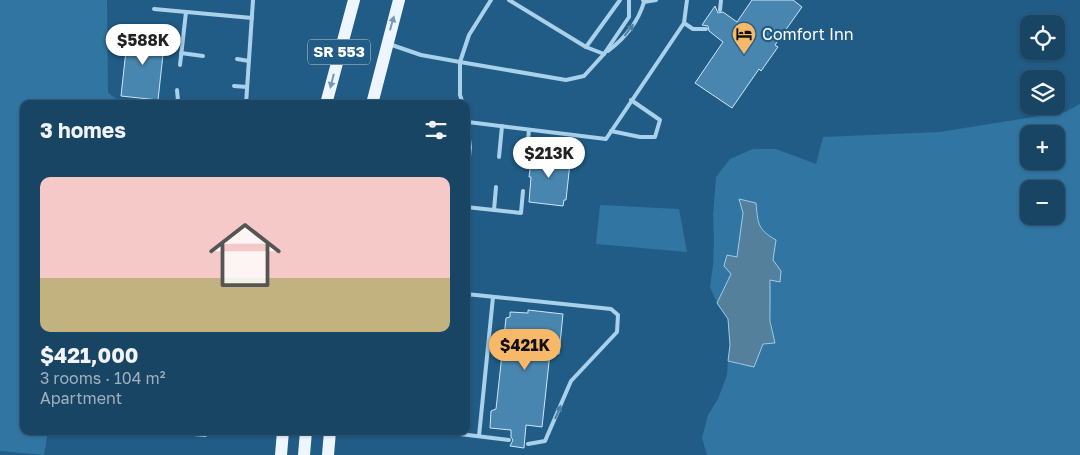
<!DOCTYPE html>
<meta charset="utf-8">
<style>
:root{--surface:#184564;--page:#254f6d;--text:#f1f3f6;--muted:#9fb1bf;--line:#365d78;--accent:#f7b86a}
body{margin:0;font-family:"Golos Text",sans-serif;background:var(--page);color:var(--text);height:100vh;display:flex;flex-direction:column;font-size:19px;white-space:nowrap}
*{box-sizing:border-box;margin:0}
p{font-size:16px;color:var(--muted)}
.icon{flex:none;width:28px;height:28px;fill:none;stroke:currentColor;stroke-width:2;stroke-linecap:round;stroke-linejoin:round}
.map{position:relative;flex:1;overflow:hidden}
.sheet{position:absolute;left:20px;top:100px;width:450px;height:335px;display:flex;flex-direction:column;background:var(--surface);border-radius:10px;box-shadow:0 1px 4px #0004,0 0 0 1px var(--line)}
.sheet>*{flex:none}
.tools{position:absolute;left:1020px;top:15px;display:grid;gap:10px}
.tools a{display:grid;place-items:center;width:45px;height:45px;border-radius:10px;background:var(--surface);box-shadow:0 1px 4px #0004,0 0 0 1px var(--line);font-size:25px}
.price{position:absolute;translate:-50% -42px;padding:0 11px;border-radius:18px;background:#fff;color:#222;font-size:16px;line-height:32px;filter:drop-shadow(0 1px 2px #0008)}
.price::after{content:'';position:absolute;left:50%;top:30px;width:15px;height:11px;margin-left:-8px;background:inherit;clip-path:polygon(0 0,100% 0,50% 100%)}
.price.active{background:var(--accent);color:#111}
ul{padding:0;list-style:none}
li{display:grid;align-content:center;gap:10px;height:265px;padding:0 20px}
li span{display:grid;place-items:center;height:155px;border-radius:10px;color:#555}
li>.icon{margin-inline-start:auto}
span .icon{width:90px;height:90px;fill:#fffc;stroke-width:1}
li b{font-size:21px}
h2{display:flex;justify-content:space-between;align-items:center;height:60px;padding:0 20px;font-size:21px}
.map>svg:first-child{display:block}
</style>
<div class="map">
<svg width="1080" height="455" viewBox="0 0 1080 455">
<rect width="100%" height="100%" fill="#205c86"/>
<g fill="#3175a2" fill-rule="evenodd">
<polygon points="0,0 107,0 108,93 124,104 24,104 24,431 48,431 44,455 0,451"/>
<path d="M1080,104v351h-373l-5,-17 6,-23 10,-16 9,-24 1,-14 13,4 22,-21 12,-1c-8,-34 -6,-69 1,-103 -18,-11 -18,-18 -20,-37l-17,-3 4,13 -6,44 -10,-2 4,19 -14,29 -7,-16 3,-22 1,-25 -1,-25 3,-38 14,-18 23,-10h23l40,15 7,-27 116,-5 126,-20zM1029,134h27v27h-27zM1029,189h27v27h-27z"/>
<polygon points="600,205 679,209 687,252 596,244"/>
</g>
<path fill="#55809c" stroke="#9dcdeb" d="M739,199l17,4c2,20 1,26 20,37l-3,20 8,11 -1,11 -10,-2v41l5,22 -12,1 -9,23 -26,-6 2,-16 -2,-26 -11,-16 14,-29 -7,-8 3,-11 10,2 6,-44z"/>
<g fill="#4986af" stroke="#cee7f7">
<polygon points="752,0 793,0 802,7 775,45 778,47 761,71 759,69 732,108 695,83 723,42 709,31 708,26 702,25 715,6 718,13 723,12 737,22"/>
<polygon points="128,32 165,36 158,100 121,96"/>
<polygon points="534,153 568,157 568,163 570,163 566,200 564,200 563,206 529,202 531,177 529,177 531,162 533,162"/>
<polygon points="528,310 563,314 559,354 550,353 542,427 526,425 524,448 510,446 513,440 511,437 511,430 490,428 491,411 496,409 506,318 510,317 510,312 528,313"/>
</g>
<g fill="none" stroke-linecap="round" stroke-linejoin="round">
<g stroke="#a9d1ea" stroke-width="4">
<polyline points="491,0 469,35 460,62 566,80 584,76 604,54 629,17 629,0"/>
<polyline points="509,0 586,47 604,54"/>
<polyline points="644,2 656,0"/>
<polyline points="154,9 252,18"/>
<polyline points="720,10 721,0"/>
<polyline points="684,23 693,29 706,29"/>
<polyline points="389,44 421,55 460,62 460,95 463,104"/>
<polyline points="586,47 620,0"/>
<path d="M608,51c17,-13 30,-28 36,-49l-1,-2"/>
<polyline points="181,53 203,56"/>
<polyline points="237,59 249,61"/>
<polyline points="180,65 186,12"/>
<polyline points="234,86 247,87"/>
<polyline points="177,90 178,101 182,104"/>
<polyline points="246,104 253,0"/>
<polyline points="466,116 470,147 466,187"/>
<polyline points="468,122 606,139 684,23 687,0"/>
<polyline points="611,131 640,137 655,137 660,120 631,100"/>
<polyline points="499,157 502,126"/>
<polyline points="526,160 529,130"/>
<polyline points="466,207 521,213 523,191"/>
<polyline points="494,210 496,187"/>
<polyline points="466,294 611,309 618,315 617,332 571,381 545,441 528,444"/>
<polyline points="160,431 205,435 212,431"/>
<polyline points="435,431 509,440"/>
<polyline points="479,436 493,297"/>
</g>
<g stroke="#edf6fe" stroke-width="12">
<polyline points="326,104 354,0"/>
<polyline points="372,104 399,0"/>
<polyline points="281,455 283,431"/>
<polyline points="304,455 306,431"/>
<polyline points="328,455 330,431"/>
</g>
</g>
<defs><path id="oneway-solid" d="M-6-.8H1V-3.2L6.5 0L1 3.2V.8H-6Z" transform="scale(1.25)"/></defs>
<g fill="#729ab6">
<use href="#oneway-solid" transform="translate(392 23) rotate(-74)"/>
<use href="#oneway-solid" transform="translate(332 81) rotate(104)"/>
</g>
<g fill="#497fa4">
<use href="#oneway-solid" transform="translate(629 30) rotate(-53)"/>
<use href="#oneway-solid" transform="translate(558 412) rotate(-67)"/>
</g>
<defs>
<symbol id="hotel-pin" viewBox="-11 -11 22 30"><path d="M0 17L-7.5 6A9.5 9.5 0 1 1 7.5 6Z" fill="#f7b86a" stroke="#205c86"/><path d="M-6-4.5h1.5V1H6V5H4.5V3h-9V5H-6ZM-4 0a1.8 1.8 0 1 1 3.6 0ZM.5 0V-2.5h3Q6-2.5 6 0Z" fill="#111"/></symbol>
</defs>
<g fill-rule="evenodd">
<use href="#hotel-pin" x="730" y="20" width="28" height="38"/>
</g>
<g text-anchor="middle" stroke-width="4.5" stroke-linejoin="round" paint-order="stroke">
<rect fill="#205c86" stroke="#bccedb" stroke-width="1" x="308" y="39.5" width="62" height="25" rx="4"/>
<g font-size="15" font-weight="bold" fill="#fff">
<text x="339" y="57">SR 553</text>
</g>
<g font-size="16" fill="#fff" stroke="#205c86" text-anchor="start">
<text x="762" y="40">Comfort Inn</text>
</g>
</g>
</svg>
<div class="tools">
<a><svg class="icon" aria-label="locate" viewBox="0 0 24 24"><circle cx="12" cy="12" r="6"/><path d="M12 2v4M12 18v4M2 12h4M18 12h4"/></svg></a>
<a><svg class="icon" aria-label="layers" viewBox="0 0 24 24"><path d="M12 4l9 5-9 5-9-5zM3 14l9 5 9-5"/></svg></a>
<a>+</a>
<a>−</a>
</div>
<b class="price" style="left:143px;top:66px">$588K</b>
<b class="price" style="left:549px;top:179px">$213K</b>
<b class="price active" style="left:525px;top:371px">$421K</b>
<section class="sheet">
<h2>3 homes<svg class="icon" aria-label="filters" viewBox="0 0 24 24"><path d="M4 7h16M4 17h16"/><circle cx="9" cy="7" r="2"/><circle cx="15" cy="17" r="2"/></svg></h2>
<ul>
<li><span style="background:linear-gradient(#f6c9c9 65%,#c2b280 0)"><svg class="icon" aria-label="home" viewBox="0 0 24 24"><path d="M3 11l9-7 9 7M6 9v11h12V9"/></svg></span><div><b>$421,000</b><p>3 rooms · 104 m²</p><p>Apartment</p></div></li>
</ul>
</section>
</div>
